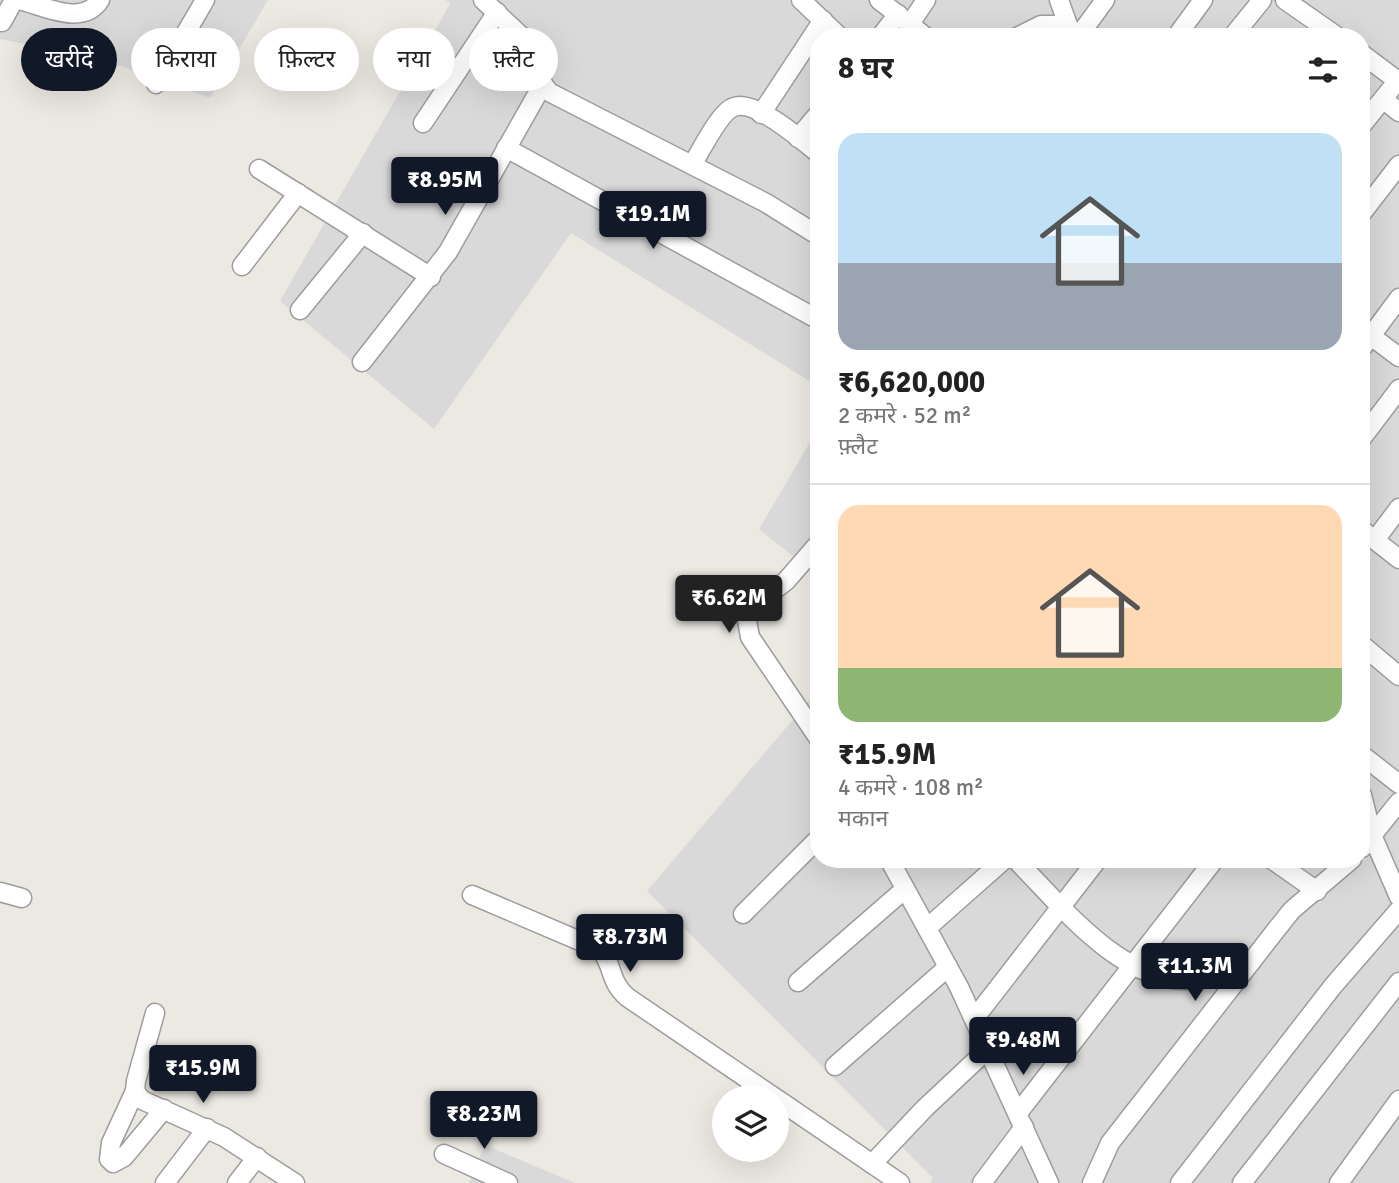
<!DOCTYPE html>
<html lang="hi">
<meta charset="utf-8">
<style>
:root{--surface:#fff;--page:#f2f2f2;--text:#222;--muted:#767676;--line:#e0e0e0;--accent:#111827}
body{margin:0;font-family:Signika,"Noto Sans Devanagari",sans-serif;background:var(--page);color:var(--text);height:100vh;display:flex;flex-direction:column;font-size:26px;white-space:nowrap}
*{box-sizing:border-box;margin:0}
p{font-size:23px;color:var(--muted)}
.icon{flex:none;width:38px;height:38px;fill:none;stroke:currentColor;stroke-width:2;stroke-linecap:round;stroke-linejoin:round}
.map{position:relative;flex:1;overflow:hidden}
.details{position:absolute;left:810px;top:28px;width:560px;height:840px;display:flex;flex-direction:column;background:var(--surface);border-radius:28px;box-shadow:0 7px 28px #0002}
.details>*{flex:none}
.hud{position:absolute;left:21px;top:28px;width:665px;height:63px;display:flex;gap:14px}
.buttons{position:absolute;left:712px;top:1085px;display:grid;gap:14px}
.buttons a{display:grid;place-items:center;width:77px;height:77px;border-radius:50%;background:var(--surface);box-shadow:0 7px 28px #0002;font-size:35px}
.price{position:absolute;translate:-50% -60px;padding:0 16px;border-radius:7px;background:var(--accent);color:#fff;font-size:23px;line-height:46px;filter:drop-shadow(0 2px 4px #0008)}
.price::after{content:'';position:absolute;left:50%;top:42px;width:21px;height:16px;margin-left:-10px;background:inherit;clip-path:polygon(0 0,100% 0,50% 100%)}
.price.on{background:#222;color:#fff}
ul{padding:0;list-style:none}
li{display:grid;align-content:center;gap:14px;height:371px;padding:0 28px}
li+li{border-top:2px solid var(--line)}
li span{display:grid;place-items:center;height:217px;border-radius:21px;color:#555}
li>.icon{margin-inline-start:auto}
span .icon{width:126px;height:126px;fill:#fffc;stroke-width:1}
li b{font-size:30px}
h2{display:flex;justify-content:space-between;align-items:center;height:84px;padding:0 28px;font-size:30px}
.pill{padding:0 24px;border-radius:32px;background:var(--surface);box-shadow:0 7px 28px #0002;font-size:24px;line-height:63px}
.pill.on{background:var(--accent);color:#fff}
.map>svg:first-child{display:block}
</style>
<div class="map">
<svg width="1399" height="1183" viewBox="0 0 1399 1183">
<rect width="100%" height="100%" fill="#ece9e3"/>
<g fill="#dad9d9">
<polygon points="0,0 268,0 210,98 101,59 0,39"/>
<polygon points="446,0 1399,0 1399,1183 930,1183 933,1178 647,891 819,689 819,859 1362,859 1362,37 819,37 819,387 571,233 434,429 280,301 450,4"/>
<polygon points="819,427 819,577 759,529"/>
<polygon points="485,1145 575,1183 469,1183"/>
</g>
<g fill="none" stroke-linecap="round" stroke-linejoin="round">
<defs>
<g id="minor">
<path d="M19,0c25,6 64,27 81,0"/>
<polyline points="483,0 535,49 543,84 549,92 766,203 819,236"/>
<polyline points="801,0 840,37"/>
<polyline points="879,0 926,37"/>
<polyline points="1059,0 1072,36"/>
<polyline points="1285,0 1338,37"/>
<polyline points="2,22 14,0"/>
<polyline points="910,24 926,0"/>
<polyline points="880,37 898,14"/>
<polyline points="1017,37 1041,25 1068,25"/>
<polyline points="1078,37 1105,0"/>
<polyline points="1176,37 1203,0"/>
<polyline points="1232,37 1262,0"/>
<polyline points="1362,54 1398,81"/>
<polyline points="156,84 205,0"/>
<polyline points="1383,99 1399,112"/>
<polyline points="761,114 823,20"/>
<polyline points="423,123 497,12"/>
<polyline points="1362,125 1399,79"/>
<polyline points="798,138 819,113"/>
<polyline points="506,148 819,320"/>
<path d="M692,165c9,-14 28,-54 42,-58 21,-8 69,34 85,47"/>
<polyline points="259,169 431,277"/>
<polyline points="1362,213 1399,165"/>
<polyline points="242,266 298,193"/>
<polyline points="300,310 363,233"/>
<polyline points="1371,336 1399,357"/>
<polyline points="1362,348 1399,298"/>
<polyline points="362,362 448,252 543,84"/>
<polyline points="1362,438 1399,389"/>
<polyline points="1362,530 1399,559"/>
<polyline points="1375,540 1399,508"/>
<polyline points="819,543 786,581 752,607 746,615 750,637 819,739"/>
<polyline points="1362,645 1399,676"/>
<polyline points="1362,755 1399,784"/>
<polyline points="1362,795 1372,835 1399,897"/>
<polyline points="1362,848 1399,802"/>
<polyline points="889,859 959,987 1049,1183"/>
<path d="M1015,859c46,46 105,124 176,121 21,-2 42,-12 61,-19"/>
<polyline points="1271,859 1317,891"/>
<polyline points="0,892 22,898"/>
<path d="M472,895l129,55c13,17 8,31 26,47l147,100"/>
<polyline points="743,914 819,838"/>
<polyline points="927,928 1005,859"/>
<polyline points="798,982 905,889"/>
<polyline points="155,1013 136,1081 135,1091 142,1100 224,1137 295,1183"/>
<polyline points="974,1019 1098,859"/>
<polyline points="835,1066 948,967"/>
<polyline points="135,1091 111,1143 109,1159 113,1163 124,1157 164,1109"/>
<polyline points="777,1099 900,1183"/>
<polyline points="1018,1113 1215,859"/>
<polyline points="444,1154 508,1183"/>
<polyline points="872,1164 925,1108 988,1049"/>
<polyline points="165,1183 207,1128"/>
<polyline points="237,1183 257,1157"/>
<polyline points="982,1183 1024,1127"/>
<polyline points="1092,1183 1110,1143 1276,930 1292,910 1352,859"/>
<polyline points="1180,1183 1333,986 1399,910"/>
<polyline points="1242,1183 1399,982"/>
<polyline points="1339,1183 1399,1100"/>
</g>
</defs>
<use href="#minor" stroke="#9d9d9d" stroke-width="21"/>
<use href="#minor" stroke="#fff" stroke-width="18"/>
</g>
</svg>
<div class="buttons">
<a><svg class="icon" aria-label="layers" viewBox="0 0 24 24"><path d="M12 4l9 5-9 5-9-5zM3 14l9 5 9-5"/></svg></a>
</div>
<b class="price" style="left:445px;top:217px">₹8.95M</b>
<b class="price" style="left:653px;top:251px">₹19.1M</b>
<b class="price on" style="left:729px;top:635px">₹6.62M</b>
<b class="price" style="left:630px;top:974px">₹8.73M</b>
<b class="price" style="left:1195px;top:1003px">₹11.3M</b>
<b class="price" style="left:1023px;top:1077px">₹9.48M</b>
<b class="price" style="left:203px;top:1105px">₹15.9M</b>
<b class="price" style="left:484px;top:1151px">₹8.23M</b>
<div class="hud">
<a class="pill on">खरीदें</a>
<a class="pill">किराया</a>
<a class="pill">फ़िल्टर</a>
<a class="pill">नया</a>
<a class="pill">फ़्लैट</a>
</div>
<section class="details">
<h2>8 घर<svg class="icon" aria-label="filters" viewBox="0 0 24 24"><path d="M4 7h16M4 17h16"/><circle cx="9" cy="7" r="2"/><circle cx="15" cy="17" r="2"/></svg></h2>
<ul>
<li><span style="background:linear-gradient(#bfe0f5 60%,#9aa5b1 0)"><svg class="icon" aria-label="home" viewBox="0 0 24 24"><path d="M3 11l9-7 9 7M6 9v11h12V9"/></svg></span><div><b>₹6,620,000</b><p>2 कमरे · 52 m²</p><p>फ़्लैट</p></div></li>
<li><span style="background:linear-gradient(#ffd9b3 75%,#8fb573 0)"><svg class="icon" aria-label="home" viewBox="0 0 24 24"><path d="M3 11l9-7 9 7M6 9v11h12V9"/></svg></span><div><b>₹15.9M</b><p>4 कमरे · 108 m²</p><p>मकान</p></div></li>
</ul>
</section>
</div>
